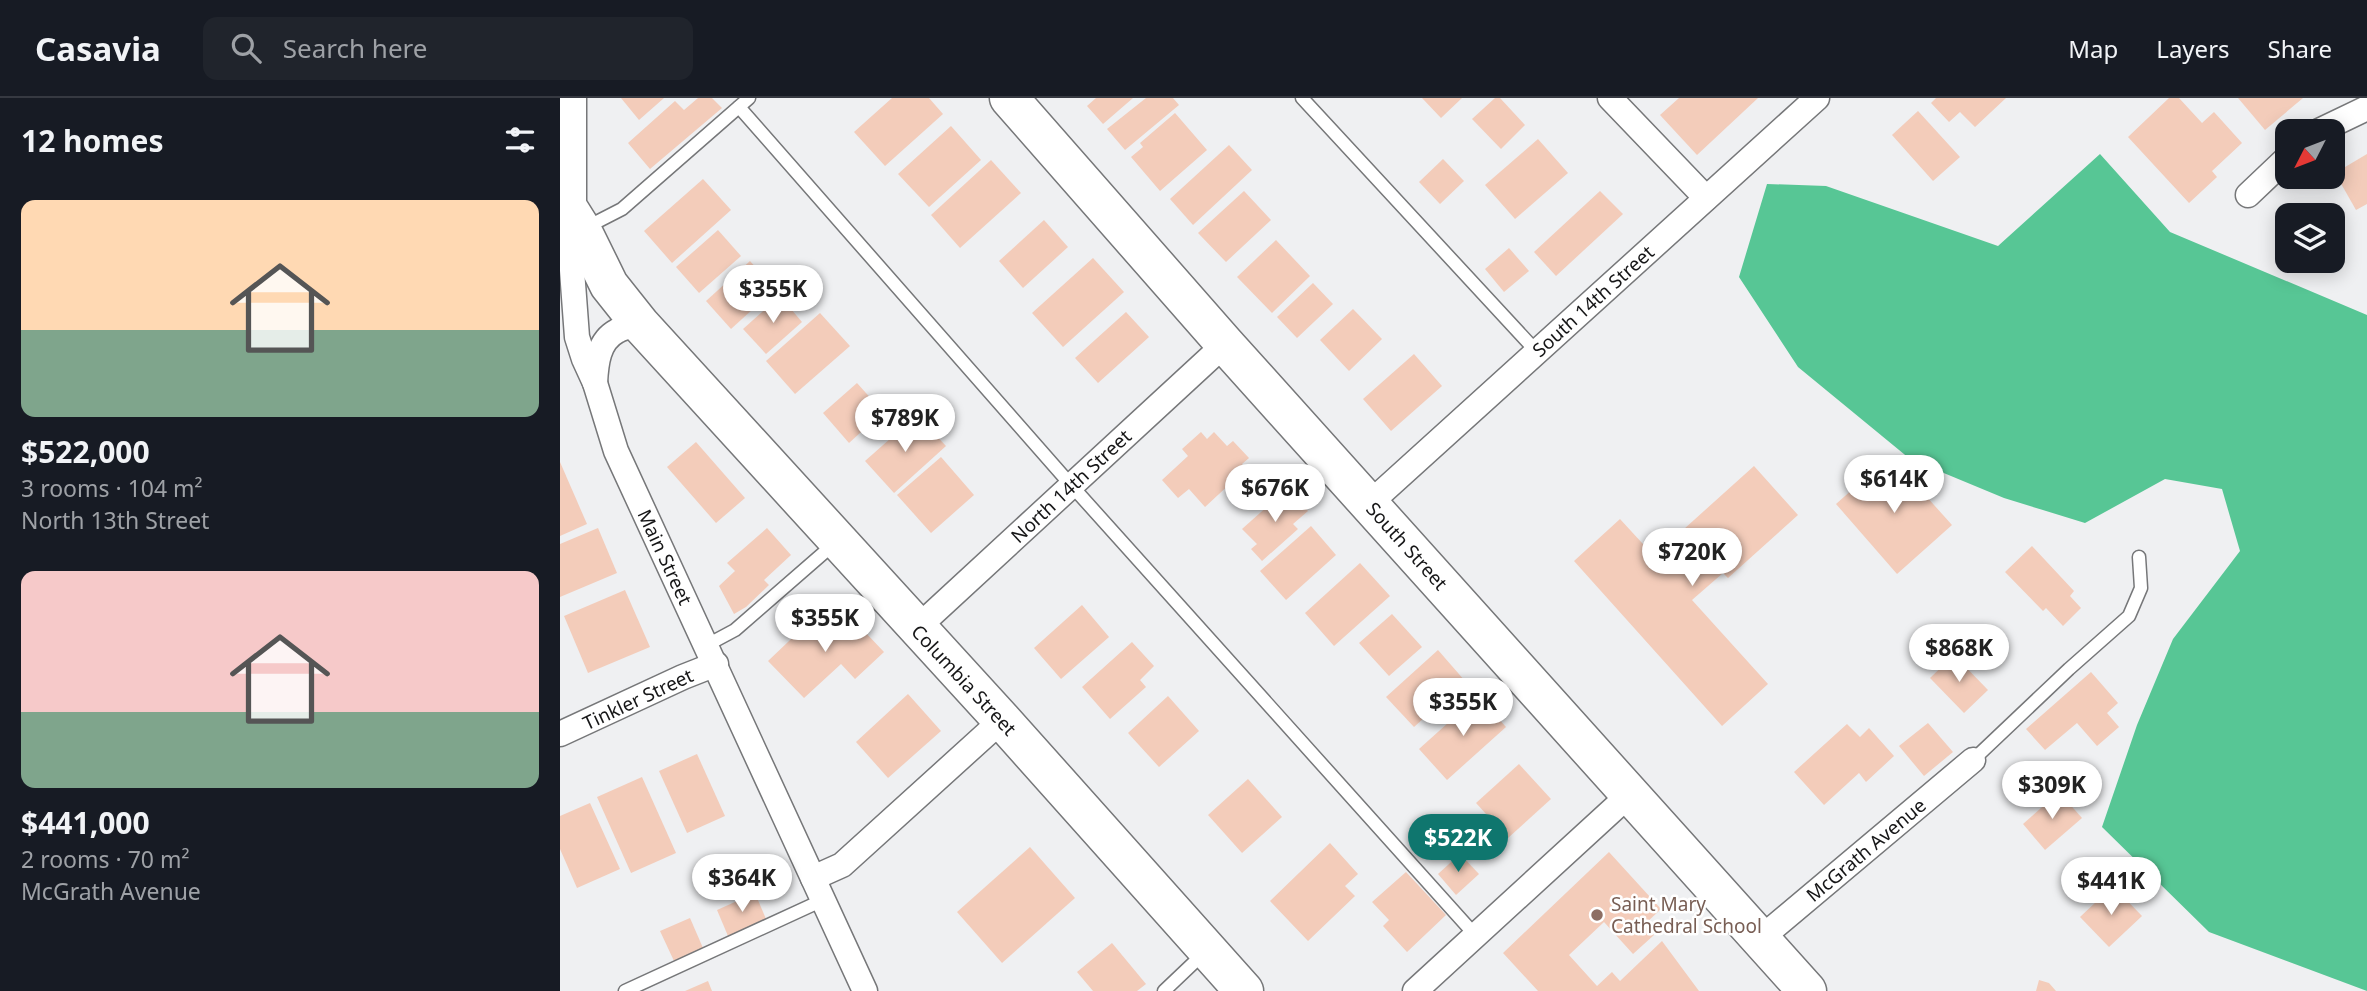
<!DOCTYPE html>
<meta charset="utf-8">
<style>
:root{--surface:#171b24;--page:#20242c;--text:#f1f3f6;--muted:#9ea1a6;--line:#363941;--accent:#0f766e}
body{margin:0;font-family:"Noto Sans",sans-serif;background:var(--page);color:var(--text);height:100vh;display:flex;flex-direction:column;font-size:26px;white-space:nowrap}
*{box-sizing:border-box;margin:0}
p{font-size:23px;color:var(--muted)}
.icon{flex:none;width:38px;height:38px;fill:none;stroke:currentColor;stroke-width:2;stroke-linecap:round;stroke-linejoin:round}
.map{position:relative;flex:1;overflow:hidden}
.side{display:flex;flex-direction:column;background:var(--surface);width:560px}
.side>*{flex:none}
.needle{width:46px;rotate:228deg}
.tools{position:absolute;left:1715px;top:21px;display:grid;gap:14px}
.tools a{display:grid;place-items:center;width:70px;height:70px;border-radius:14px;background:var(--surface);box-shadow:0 4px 18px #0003;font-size:35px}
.price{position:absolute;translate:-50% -60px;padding:0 16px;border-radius:24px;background:#fff;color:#222;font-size:23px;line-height:46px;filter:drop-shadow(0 2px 4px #0008)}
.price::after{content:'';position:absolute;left:50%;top:42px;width:21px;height:16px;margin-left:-10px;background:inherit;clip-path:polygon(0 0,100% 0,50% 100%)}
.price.on{background:var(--accent);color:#fff}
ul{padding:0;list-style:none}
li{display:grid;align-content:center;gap:14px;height:371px;padding:0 21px}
li span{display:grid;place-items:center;height:217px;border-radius:14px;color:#555}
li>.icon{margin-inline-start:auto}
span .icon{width:126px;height:126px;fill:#fffc;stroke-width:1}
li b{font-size:30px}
h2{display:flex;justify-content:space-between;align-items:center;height:84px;padding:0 21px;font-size:30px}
header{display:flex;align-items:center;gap:42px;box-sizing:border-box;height:98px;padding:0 35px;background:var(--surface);border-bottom:2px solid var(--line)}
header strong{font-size:33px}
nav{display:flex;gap:38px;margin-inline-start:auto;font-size:24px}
.search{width:490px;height:63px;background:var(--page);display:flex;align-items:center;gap:18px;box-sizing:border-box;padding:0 24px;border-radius:14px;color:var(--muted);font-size:26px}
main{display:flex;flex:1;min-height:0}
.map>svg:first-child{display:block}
</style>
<header>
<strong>Casavia</strong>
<div class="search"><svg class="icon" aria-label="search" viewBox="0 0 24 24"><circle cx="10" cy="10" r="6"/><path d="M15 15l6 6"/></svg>Search here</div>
<nav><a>Map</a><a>Layers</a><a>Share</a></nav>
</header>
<main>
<section class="side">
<h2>12 homes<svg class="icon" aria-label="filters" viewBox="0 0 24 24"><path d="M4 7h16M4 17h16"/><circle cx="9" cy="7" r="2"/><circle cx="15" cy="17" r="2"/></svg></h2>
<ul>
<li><span style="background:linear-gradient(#ffd9b3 60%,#7fa58c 0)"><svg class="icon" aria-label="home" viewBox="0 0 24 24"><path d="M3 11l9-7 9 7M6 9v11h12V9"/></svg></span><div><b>$522,000</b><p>3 rooms · 104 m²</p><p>North 13th Street</p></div></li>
<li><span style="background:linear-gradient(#f6c9c9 65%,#7fa58c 0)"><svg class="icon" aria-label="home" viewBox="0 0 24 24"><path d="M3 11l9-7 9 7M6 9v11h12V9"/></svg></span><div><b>$441,000</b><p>2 rooms · 70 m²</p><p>McGrath Avenue</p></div></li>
</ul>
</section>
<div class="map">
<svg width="1807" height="893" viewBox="0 0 1807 893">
<rect width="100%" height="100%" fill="#eff0f2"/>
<polygon fill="#57c695" points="1540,56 1610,134 1807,217 1807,893 1649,834 1542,729 1577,627 1613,541 1680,453 1662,391 1605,381 1525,425 1444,400 1350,361 1238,269 1179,179 1207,86 1266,88 1438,148"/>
<g fill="#f3ccba">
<polygon points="61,0 104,0 79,22"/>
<polygon points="138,0 152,0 162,10 90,71 68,45 115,3 124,12"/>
<polygon points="332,0 369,0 383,16 325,68 294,34"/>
<polygon points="536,0 573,0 543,26 527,8"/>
<polygon points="586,0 613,0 619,7 565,52 547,31"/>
<polygon points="862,0 902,0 881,20"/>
<polygon points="935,0 940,0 965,27 941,51 912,21"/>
<polygon points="1119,0 1198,0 1137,57 1100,17"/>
<polygon points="1376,0 1446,0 1415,29 1400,14 1389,24 1371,5"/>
<polygon points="1609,0 1619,0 1642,25 1654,14 1682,45 1652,73 1657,79 1629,105 1568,39"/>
<polygon points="1678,0 1743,0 1705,32"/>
<polygon points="1358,13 1400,59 1373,83 1332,37"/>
<polygon points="615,15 647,52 600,93 571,59 583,49 580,45"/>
<polygon points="391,28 421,62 369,109 338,76"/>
<polygon points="978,41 1008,75 955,121 925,87"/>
<polygon points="669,47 692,72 633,127 610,101"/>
<polygon points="1807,56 1807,106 1796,112 1775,75"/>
<polygon points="883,61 904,83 880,106 859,84"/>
<polygon points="431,62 461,95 400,150 371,117"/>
<polygon points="143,81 171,112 112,165 84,133"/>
<polygon points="684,93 711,122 666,164 638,135"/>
<polygon points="1040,93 1063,116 996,178 974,154"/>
<polygon points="484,122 508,149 463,190 439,163"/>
<polygon points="158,132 181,158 139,195 116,169"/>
<polygon points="716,142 750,178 712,215 677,179"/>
<polygon points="949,150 969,173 944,194 925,171"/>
<polygon points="533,160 564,194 503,249 472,215"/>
<polygon points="190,163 215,191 171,231 146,203"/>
<polygon points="753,185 773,206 737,240 717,219"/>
<polygon points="220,198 242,224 206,256 183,231"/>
<polygon points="793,211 822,241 789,273 760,242"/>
<polygon points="566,214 589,239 538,285 515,260"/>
<polygon points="260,215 290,248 235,296 206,263"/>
<polygon points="854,256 882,288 831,333 803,301"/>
<polygon points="297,285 323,314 289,345 263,315"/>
<polygon points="357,317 386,348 334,395 305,363"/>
<polygon points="641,334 647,341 654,334 667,348 673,343 689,360 682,366 686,371 645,409 629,391 618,400 602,382 628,358 622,351"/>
<polygon points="136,344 185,400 156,425 107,369"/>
<polygon points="1330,358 1392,427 1337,476 1276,406"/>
<polygon points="381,359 414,397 371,435 337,397"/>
<polygon points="0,364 27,426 0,438"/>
<polygon points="1194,368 1238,417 1168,480 1163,475 1132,502 1208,586 1162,628 1014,463 1060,421 1094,458"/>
<polygon points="728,390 748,413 733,426 738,431 702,463 691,451 697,446 682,431"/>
<polygon points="751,428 776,457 726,502 700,473"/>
<polygon points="38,430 57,475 0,499 0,446"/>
<polygon points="207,430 231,457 204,482 209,487 186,509 174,516 159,488 175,473 167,465"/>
<polygon points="1472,448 1514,493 1510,498 1521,510 1503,528 1486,510 1483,513 1445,474"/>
<polygon points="800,465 830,498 774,548 745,515"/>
<polygon points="65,492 90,549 28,575 4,518"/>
<polygon points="522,507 549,539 501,581 474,550"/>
<polygon points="285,513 324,554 295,581 281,566 244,600 208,563 249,524 260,536"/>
<polygon points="832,516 862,549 829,578 799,545"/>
<polygon points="572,544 594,568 580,582 586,589 550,621 522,589"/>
<polygon points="878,552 905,583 854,629 826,599"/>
<polygon points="1394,557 1428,592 1404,615 1370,580"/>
<polygon points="1531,574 1558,605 1547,615 1559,629 1537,648 1517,625 1485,652 1466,631"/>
<polygon points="348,596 381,633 328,680 296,644"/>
<polygon points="608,598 639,633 599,669 568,635"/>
<polygon points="918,598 946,629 887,682 859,651"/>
<polygon points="1368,625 1393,654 1364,678 1339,648"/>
<polygon points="1287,626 1300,639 1309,630 1334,658 1306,684 1299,675 1264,707 1234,674"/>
<polygon points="137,656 165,718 127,735 99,673"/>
<polygon points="959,666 991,701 948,740 916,705"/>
<polygon points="82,679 116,755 71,775 37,699"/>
<polygon points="688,681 722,719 682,755 648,717"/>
<polygon points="1499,694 1522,720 1485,752 1463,726"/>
<polygon points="30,705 60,771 17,790 0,751 0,718"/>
<polygon points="770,745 798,776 785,788 795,798 748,843 710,803"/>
<polygon points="470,749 515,800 442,865 397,814"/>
<polygon points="1049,754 1101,811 1084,827 1094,837 1073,856 1044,824 1009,857 1037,888 1052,874 1060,883 1102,843 1139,893 978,893 943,855"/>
<polygon points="900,756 919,776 896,797 878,776"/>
<polygon points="846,774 886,817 847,854 823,828 829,822 812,804"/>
<polygon points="1553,788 1582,818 1549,849 1520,819"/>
<polygon points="195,795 206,821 168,838 157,812"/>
<polygon points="130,820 143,850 114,863 100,833"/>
<polygon points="552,845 586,886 577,893 533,893 517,874"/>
<polygon points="1479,882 1489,885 1496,893 1476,893"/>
<polygon points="148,883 152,893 125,893"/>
</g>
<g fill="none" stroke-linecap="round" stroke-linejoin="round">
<defs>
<g id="lane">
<polyline points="742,0 977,254"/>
<polyline points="179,9 511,387 916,838"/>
<polyline points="25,130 62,111 189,0"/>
<polyline points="147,547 175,532 275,445"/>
<polyline points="1413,662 1509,571 1569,518 1581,490 1579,459"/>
<polyline points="65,893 263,802"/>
<polyline points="604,893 644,855"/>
</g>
<g id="street">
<polyline points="1050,0 1146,100"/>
<polyline points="1759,33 1807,10"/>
<polyline points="1688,97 1727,60"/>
<polyline points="8,119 17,239 24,261 35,285 56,353 305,893"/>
<path d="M35,285c1,-19 3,-42 22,-52 7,-4 16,-5 23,-7"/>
<polyline points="809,406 1257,0"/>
<polyline points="357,530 665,246"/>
<polyline points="0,636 123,579 156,566"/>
<polyline points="253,780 282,767 442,622"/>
<polyline points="1200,841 1413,662"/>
<polyline points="855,893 1070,696"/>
</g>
<g id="primary">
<polyline points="7,0 7,108 22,132 49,187 80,226 442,622 684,893"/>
<polyline points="449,0 665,246 1247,893"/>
</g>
</defs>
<use href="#lane" stroke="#767779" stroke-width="15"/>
<use href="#street" stroke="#767779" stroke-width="27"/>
<use href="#primary" stroke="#767779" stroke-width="41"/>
<use href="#lane" stroke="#fff" stroke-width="12"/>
<use href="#street" stroke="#fff" stroke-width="24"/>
<use href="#primary" stroke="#fff" stroke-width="38"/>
</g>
<circle fill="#8d6e63" stroke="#fff" stroke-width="2.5" cx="1037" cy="817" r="7"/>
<g text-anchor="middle" stroke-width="5" stroke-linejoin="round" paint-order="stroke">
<g font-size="19" fill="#161617" stroke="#fff">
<text transform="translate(1033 203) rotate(-42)" y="7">South 14th Street</text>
<text transform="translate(511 388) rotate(-43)" y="7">North 14th Street</text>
<text transform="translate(847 448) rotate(48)" y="7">South Street</text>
<text transform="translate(105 459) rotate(65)" y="7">Main Street</text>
<text transform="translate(404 582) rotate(47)" y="7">Columbia Street</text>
<text transform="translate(78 601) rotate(-25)" y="7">Tinkler Street</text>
<text transform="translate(1306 752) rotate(-40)" y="7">McGrath Avenue</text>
</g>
<g font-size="19" fill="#785e54" stroke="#fff" text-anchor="start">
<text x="1051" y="813">Saint Mary<tspan x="1051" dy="22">Cathedral School</tspan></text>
</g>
</g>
</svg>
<div class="tools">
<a><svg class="needle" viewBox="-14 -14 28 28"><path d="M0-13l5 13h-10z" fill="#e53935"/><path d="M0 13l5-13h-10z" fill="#9ea1a6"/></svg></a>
<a><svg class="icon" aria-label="layers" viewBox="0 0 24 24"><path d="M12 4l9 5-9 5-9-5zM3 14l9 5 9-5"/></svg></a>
</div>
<b class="price" style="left:213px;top:227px">$355K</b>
<b class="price" style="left:345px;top:356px">$789K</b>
<b class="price" style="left:1334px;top:417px">$614K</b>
<b class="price" style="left:715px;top:426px">$676K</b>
<b class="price" style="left:1132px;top:490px">$720K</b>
<b class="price" style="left:265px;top:556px">$355K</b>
<b class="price" style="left:1399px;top:586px">$868K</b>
<b class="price" style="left:903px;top:640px">$355K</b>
<b class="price" style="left:1492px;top:723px">$309K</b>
<b class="price on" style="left:898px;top:776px">$522K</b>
<b class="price" style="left:182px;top:816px">$364K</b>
<b class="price" style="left:1551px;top:819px">$441K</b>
</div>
</main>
